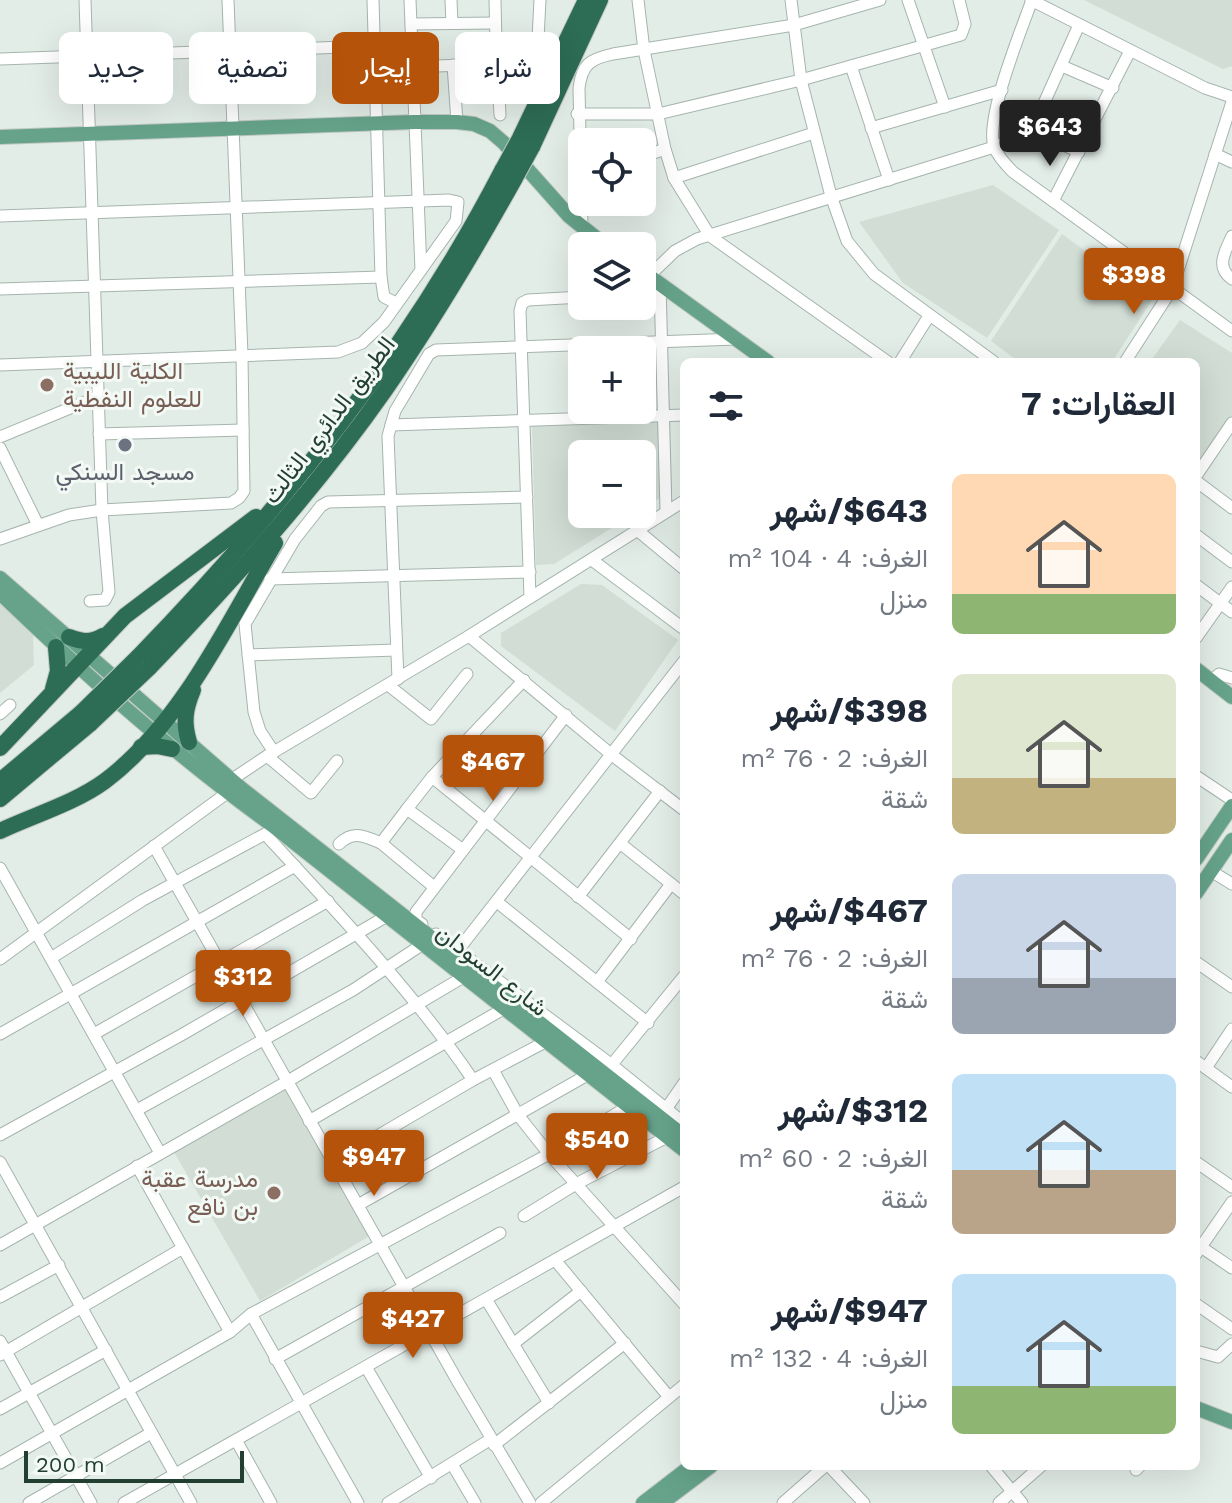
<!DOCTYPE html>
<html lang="ar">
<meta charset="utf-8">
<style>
:root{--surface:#fff;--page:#f6f6f7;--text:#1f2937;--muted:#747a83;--accent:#b45309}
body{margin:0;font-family:"Work Sans",Vazirmatn,sans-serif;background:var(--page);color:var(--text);direction:rtl;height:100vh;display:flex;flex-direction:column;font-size:30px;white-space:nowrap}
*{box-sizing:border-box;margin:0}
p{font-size:26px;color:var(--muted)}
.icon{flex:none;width:44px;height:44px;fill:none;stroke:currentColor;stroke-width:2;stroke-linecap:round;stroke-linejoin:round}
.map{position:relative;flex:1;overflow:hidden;direction:ltr}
.sheet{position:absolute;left:680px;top:358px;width:520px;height:1112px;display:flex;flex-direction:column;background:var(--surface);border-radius:12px;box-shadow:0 8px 32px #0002;direction:rtl}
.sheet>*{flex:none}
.hud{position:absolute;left:24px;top:32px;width:536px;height:72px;direction:rtl;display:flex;gap:16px}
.buttons{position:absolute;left:568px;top:128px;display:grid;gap:16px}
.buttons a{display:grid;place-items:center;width:88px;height:88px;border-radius:12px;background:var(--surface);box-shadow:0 8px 32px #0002;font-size:40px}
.scale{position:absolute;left:24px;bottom:20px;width:220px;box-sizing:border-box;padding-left:8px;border:4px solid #223f32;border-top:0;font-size:22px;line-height:28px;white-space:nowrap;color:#223f32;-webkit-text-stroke:6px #f3f9f5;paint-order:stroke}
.price{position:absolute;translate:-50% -68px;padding:0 18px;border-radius:8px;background:var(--accent);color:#fff;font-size:26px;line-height:52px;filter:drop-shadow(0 2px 4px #0008)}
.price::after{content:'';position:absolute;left:50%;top:48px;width:24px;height:18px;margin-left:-12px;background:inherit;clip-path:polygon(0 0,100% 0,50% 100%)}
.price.on{background:#222;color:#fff}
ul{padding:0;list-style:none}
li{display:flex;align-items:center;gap:24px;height:200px;padding:0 24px}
li span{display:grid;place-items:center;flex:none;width:224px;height:160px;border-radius:12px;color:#555}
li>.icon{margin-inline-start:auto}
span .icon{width:96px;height:96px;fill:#fffc;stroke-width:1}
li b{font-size:34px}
h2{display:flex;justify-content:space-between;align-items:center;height:96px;padding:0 24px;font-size:34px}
.pill{padding:0 28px;border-radius:12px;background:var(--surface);box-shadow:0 8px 32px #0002;font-size:28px;line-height:72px}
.pill.on{background:var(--accent);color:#fff}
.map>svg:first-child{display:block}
</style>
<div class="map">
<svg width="1232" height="1503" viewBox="0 0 1232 1503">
<rect width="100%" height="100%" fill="#e3ede7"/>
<g fill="#d1ddd5">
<polygon points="1084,0 1232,0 1232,66 1223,69"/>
<polygon points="993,185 1059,230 987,338 903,283 859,222"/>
<polygon points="1062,234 1152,300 1112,362 1019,362 991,341"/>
<polygon points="1180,320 1232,353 1232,415 1196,466 1196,362 1150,362"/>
<polygon points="658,419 663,496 642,509 642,454 582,454 582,514 634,514 554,564 536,565 532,425"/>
<polygon points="581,584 602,585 678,640 615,731 501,646 501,633"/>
<polygon points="0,602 33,634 34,665 0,693"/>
<polygon points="287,1085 373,1234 260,1301 174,1152"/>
</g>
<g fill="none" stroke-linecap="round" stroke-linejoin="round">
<defs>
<g id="minor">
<polyline points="85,0 102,510 109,592 105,600 90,601"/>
<polyline points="373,0 381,277 384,297 396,303"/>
<polyline points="410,0 421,270"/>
<polyline points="451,0 452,23"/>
<polyline points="495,0 496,43"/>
<polyline points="638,0 644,50 665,149 674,178 710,236 888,362"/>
<polyline points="791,0 801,80 831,196 847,241 874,274 994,362"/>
<polyline points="908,0 945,107"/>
<polyline points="1031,0 1205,88 1232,97"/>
<path d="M1032,0c-11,31 -47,118 -38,147 4,9 12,18 19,25l219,159"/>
<polyline points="411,24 495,23"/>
<polyline points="1079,25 1032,130 1079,152"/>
<polyline points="0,59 374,46"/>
<polyline points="453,65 457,122"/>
<polyline points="851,66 889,180"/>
<polyline points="1062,66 1113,88"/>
<polyline points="374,68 497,64"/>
<polyline points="577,114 658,114 801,80 961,35 965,24 959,0"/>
<polyline points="500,115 496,43 538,39 540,0"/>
<polyline points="871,128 1002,90"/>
<polyline points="1215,154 1232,162"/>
<polyline points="642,157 665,149"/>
<polyline points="674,178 814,133"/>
<polyline points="1053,201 1130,51"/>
<polyline points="0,216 449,200 458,202 456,221 384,322 362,343 338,352 0,365"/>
<path d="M582,227l-3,-139c3,-24 11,-29 34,-34l181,-29 86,-25"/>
<path d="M1232,236c-7,16 -17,31 0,43"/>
<polyline points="649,276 675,251 697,239 994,147 1032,130"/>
<polyline points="660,285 666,511"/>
<polyline points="0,289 381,277"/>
<polyline points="900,362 929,316"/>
<polyline points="1125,362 1172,289 1232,102"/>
<polyline points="391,425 684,415"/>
<polyline points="99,434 243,430"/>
<polyline points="0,437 97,397"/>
<polyline points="0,448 38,525"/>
<polyline points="1196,476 1232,423"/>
<polyline points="1196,481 1232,508"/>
<polyline points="637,530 684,569"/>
<polyline points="1196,535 1232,562"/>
<polyline points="0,539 69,515 102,510 231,503 239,498 244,491 242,355 228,0"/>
<polyline points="592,560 684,629"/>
<polyline points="270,579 530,572"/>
<polyline points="1196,585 1232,612"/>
<polyline points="530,597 520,311 522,303 528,300 582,297"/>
<polyline points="469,636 612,755 684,810"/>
<polyline points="1196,638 1232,587"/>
<polyline points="248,655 396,650"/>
<polyline points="398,679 388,436 395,411 429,354 436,350 737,339"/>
<polyline points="1213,680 1219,674 1232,678"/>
<polyline points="388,685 431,719 467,674"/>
<polyline points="0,714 10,705"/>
<polyline points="274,752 260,731 254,712 245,624 295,539 321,506 328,502 527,497"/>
<polyline points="267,756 311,793 337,761"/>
<polyline points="1196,776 1232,800"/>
<polyline points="432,777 631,939"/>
<polyline points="231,780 267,756 469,636 684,501"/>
<polyline points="407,809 432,777 524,680"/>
<path d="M339,844c14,-14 25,-8 42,-1"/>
<polyline points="621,844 684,894"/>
<polyline points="154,846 458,1382 530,1503"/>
<polyline points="0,868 160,1153"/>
<polyline points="1211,871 1232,884"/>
<polyline points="434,887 381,843 407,809 463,850"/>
<polyline points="578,897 660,791"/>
<polyline points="497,902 648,1023"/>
<polyline points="422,924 416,920 416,912 566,715"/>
<polyline points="436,934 612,1065 684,1123"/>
<polyline points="455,954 684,661"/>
<path d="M51,958l92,-58 122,-66c72,78 149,159 208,246"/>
<polyline points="0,959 227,793"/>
<polyline points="1196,962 1232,987"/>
<polyline points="597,982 671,884"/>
<polyline points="0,1034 295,866"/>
<polyline points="94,1034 328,901"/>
<polyline points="1196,1061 1232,1087"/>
<polyline points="609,1068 684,976"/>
<polyline points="1206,1068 1232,1029"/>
<polyline points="493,1070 518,1115 549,1154 684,1304"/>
<polyline points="666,1109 684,1083"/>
<polyline points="137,1110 353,990 423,944"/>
<polyline points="309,1121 505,1008"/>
<polyline points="0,1135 183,1034 387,916"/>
<polyline points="0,1162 191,1503"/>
<polyline points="333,1162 473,1080 547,1041"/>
<polyline points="1196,1162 1232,1187"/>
<polyline points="137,1166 230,1332"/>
<polyline points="358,1205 589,1074"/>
<polyline points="524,1216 576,1184 667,1137"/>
<polyline points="0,1245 288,1081 465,976"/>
<polyline points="1201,1247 1232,1268"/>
<polyline points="1196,1254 1232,1202"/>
<polyline points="555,1260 669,1397"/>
<polyline points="0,1297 59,1265"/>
<polyline points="486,1299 549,1403"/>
<polyline points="1196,1304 1232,1329"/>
<polyline points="251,1314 358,1503"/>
<polyline points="0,1341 91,1503"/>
<polyline points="513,1344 581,1291"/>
<polyline points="1196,1351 1218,1357 1232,1344"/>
<polyline points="0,1355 183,1248"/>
<polyline points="275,1359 500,1233"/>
<polyline points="366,1367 431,1478"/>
<polyline points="0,1409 106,1350"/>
<polyline points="236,1440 271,1503"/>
<polyline points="494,1445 625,1343"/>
<polyline points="0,1463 230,1332 251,1314 549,1154 629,1106"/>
<polyline points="452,1464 475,1503"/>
<polyline points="829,1466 864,1503"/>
<polyline points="991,1466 1022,1503"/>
<polyline points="1136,1470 1140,1466"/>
<polyline points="29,1503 151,1433"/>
<polyline points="124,1503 684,1187"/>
<polyline points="388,1503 491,1439"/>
<polyline points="541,1503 684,1385"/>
<polyline points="783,1503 825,1466"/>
<polyline points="999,1503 1041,1466"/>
</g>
<g id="major">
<polyline points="0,137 414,122 457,122 474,124 490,131 504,143 569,216 606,246"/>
<polyline points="642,271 768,362"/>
<polyline points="0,578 242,789 684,1136"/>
<path d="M0,593c86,83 175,162 272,232l412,325"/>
<polyline points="1196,669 1232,697"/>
<polyline points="1196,859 1232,806"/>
<polyline points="1196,893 1232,840"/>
<polyline points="1196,1408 1232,1422"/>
<polyline points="643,1503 691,1466"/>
<polyline points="662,1503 711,1466"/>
</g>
<g id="highway">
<polyline points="520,138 586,0"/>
<polyline points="532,147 600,0"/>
<path d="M69,637c13,5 22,6 34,-1"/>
<path d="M137,658c142,-146 272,-307 366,-489"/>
<path d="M149,668c84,-88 166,-178 236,-278 47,-68 90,-140 130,-212"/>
<polyline points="53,689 58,671 56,647"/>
<path d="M189,742c-6,-20 -4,-33 4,-52"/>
<polyline points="141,747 157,746 172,749"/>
<polyline points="0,748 125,616 256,517"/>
<polyline points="0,781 82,712"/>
<polyline points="0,799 91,723"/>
<path d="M0,831c34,-16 75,-28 105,-50 76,-57 123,-158 170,-238"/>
</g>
</defs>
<use href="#minor" stroke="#a5b5ad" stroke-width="13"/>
<use href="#major" stroke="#c1c9c6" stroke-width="16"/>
<use href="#highway" stroke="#c1c9c6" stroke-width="18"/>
<use href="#minor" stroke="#fff" stroke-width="11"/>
<use href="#major" stroke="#66a38a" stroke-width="14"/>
<use href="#highway" stroke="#2d6c55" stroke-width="16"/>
<defs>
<g id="highway-bridge">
<polyline points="503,169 520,138"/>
<polyline points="515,178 532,147"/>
<polyline points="82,712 137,658"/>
<polyline points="91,723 149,668"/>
</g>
</defs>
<use href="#highway-bridge" stroke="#c1c9c6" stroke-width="18" stroke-linecap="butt"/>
<use href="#highway-bridge" stroke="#2d6c55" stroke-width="16"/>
</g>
<g fill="#8d6e63" stroke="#f3f9f5" stroke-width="3">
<circle cx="47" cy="385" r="8"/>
<circle cx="274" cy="1193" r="8"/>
</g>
<circle fill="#6b7280" stroke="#f3f9f5" stroke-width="3" cx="125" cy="445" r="8"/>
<g text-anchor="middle" stroke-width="6" stroke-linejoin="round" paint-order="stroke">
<g font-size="24" fill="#785e54" stroke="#f3f9f5" text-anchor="start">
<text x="63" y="379">الكلية الليبية<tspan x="63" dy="28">للعلوم النفطية</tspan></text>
<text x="258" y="1187" text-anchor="end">مدرسة عقبة<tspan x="258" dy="28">بن نافع</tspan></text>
</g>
<g font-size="24" fill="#223f32" stroke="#f3f9f5">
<text transform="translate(329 420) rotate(-53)" y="8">الطريق الدائري الثالث</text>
<text transform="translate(492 970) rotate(38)" y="8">شارع السودان</text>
</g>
<g font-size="24" fill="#5b616d" stroke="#f3f9f5">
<text x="125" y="480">مسجد السنكي</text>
</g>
</g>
</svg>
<div class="buttons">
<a><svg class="icon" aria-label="locate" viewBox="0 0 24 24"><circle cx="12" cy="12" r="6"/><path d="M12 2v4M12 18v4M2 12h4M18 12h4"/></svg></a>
<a><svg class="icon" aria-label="layers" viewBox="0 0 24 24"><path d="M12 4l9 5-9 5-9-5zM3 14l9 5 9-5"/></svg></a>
<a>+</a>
<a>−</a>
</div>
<div class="scale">200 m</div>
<b class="price on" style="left:1050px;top:168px">$643</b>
<b class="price" style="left:1134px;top:316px">$398</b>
<b class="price" style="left:493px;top:803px">$467</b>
<b class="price" style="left:243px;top:1018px">$312</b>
<b class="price" style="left:597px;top:1181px">$540</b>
<b class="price" style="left:374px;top:1198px">$947</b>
<b class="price" style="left:413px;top:1360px">$427</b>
<div class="hud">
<a class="pill">شراء</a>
<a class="pill on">إيجار</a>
<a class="pill">تصفية</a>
<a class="pill">جديد</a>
</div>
<section class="sheet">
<h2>العقارات: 7<svg class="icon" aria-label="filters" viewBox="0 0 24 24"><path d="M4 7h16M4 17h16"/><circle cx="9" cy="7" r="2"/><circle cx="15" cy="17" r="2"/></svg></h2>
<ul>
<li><span style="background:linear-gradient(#ffd9b3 75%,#8fb573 0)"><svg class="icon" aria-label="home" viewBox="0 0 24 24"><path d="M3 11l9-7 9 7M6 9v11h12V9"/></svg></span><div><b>$643/شهر</b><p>الغرف: 4 · 104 m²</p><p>منزل</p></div></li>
<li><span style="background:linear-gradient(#dfe7d0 65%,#c2b280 0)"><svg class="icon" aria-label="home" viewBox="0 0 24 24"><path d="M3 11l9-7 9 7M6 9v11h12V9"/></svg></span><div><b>$398/شهر</b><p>الغرف: 2 · 76 m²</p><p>شقة</p></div></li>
<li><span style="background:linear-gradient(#c9d6e8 65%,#9aa5b1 0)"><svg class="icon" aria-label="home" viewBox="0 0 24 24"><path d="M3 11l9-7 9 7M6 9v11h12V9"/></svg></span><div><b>$467/شهر</b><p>الغرف: 2 · 76 m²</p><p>شقة</p></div></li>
<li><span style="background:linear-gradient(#bfe0f5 60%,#b9a48a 0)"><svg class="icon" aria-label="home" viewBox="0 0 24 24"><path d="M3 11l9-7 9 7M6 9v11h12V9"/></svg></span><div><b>$312/شهر</b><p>الغرف: 2 · 60 m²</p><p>شقة</p></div></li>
<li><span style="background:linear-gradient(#bfe0f5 70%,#8fb573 0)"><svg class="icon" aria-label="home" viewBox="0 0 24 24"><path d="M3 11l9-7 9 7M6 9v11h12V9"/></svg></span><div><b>$947/شهر</b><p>الغرف: 4 · 132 m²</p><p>منزل</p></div></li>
</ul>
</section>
</div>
